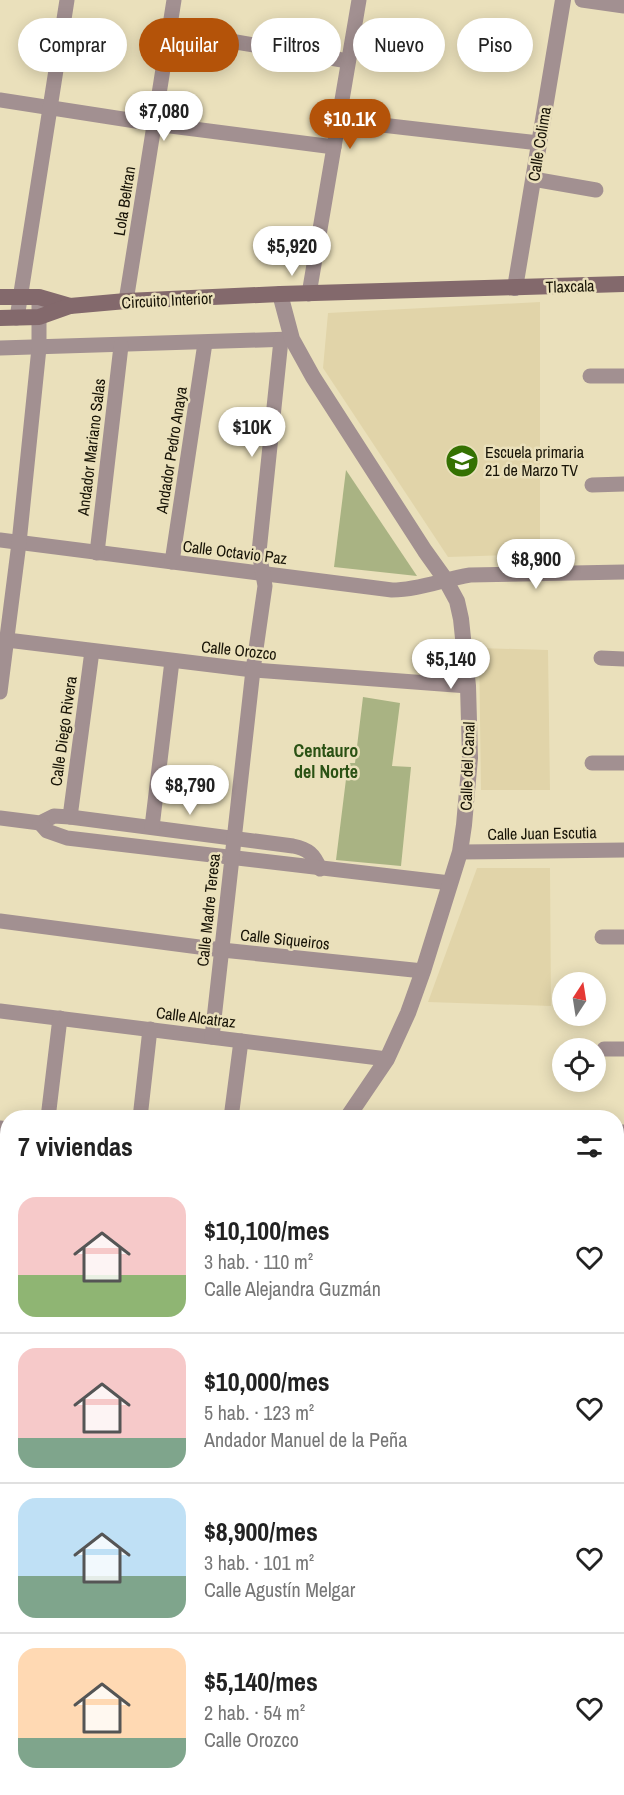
<!DOCTYPE html>
<html lang="es">
<meta charset="utf-8">
<style>
:root{--surface:#fff;--page:#f6f6f6;--text:#222;--muted:#767676;--line:#e0e0e0;--accent:#b45309}
body{margin:0;font-family:"Archivo Narrow",sans-serif;background:var(--page);color:var(--text);height:100vh;display:flex;flex-direction:column;font-size:22px;white-space:nowrap}
*{box-sizing:border-box;margin:0}
p{font-size:20px;color:var(--muted)}
.icon{flex:none;width:33px;height:33px;fill:none;stroke:currentColor;stroke-width:2;stroke-linecap:round;stroke-linejoin:round}
.map{position:relative;flex:1;overflow:hidden}
.side{position:absolute;left:0px;top:1110px;width:624px;height:686px;display:flex;flex-direction:column;background:var(--surface);border-radius:24px 24px 0 0;box-shadow:0 3px 15px #0003}
.side>*{flex:none}
.banner{position:absolute;left:18px;top:18px;width:588px;height:54px;display:flex;gap:12px}
.needle{width:39px;rotate:12deg}
.tools{position:absolute;left:552px;top:972px;display:grid;gap:12px}
.tools a{display:grid;place-items:center;width:54px;height:54px;border-radius:50%;background:var(--surface);box-shadow:0 3px 15px #0003;font-size:30px}
.price{position:absolute;translate:-50% -51px;padding:0 14px;border-radius:21px;background:#fff;color:#222;font-size:20px;line-height:39px;filter:drop-shadow(0 2px 3px #0008)}
.price::after{content:'';position:absolute;left:50%;top:36px;width:18px;height:14px;margin-left:-9px;background:inherit;clip-path:polygon(0 0,100% 0,50% 100%)}
.price.current{background:var(--accent);color:#fff}
ul{padding:0;list-style:none}
li{display:flex;align-items:center;gap:18px;height:150px;padding:0 18px}
li+li{border-top:2px solid var(--line)}
li span{display:grid;place-items:center;flex:none;width:168px;height:120px;border-radius:18px;color:#555}
li>.icon{margin-inline-start:auto}
span .icon{width:72px;height:72px;fill:#fffc;stroke-width:1}
li b{font-size:26px}
h2{display:flex;justify-content:space-between;align-items:center;height:72px;padding:0 18px;font-size:26px}
.pill{padding:0 21px;border-radius:27px;background:var(--surface);box-shadow:0 3px 15px #0003;font-size:21px;line-height:54px}
.pill.current{background:var(--accent);color:#fff}
.map>svg:first-child{display:block}
</style>
<div class="map">
<svg width="624" height="1795" viewBox="0 0 624 1795">
<rect width="100%" height="100%" fill="#eae0bb"/>
<g fill="#e1d4a9">
<polygon points="540,302 540,554 448,557 323,368 328,313"/>
<polygon points="479,648 548,650 550,790 481,790"/>
<polygon points="477,868 550,868 551,1006 428,1002"/>
<polygon points="617,1670 624,1671 624,1795 514,1795 515,1788 616,1788"/>
</g>
<g fill="#a9b383">
<polygon points="346,470 417,576 334,567"/>
<polygon points="363,697 400,703 392,766 411,767 401,866 336,860 348,763 355,763"/>
<polygon points="617,1359 624,1359 624,1435 617,1434"/>
<polygon points="334,1788 511,1788 510,1795 344,1795"/>
</g>
<g fill="none" stroke-linecap="round" stroke-linejoin="round">
<g stroke="#8fa7d5" stroke-width="4">
<polyline points="616,1340 624,1339"/>
<polyline points="0,1488 8,1482"/>
</g>
<g stroke="#978f73" stroke-width="2" stroke-dasharray="4.5 3" stroke-linecap="butt">
<polyline points="616,1381 624,1379"/>
<polyline points="624,1390 621,1405 624,1417"/>
<polyline points="616,1431 624,1432"/>
<polyline points="0,1476 8,1471"/>
</g>
<g stroke="#a29091" stroke-width="15">
<polyline points="582,0 624,6"/>
<polyline points="236,42 348,61"/>
<polyline points="0,100 155,124 334,147"/>
<polyline points="338,120 539,143"/>
<polyline points="533,179 596,190"/>
<polyline points="309,294 359,0"/>
<polyline points="126,301 174,0"/>
<polyline points="17,318 67,0"/>
<polyline points="0,348 291,339"/>
<polyline points="590,376 624,376"/>
<polyline points="592,485 624,484"/>
<path d="M0,540l392,50c27,0 52,-11 78,-15l154,-3"/>
<polyline points="97,553 121,346"/>
<polyline points="172,562 205,343"/>
<polyline points="7,640 253,670 468,686"/>
<polyline points="601,658 624,659"/>
<polyline points="0,692 19,543 39,348 39,297"/>
<polyline points="592,763 624,763"/>
<polyline points="70,817 92,651"/>
<path d="M0,818l40,5 14,-7 16,1 223,29c15,3 21,8 27,23"/>
<polyline points="40,823 47,831 67,838 450,883"/>
<polyline points="152,827 172,661"/>
<polyline points="460,852 624,850"/>
<polyline points="0,921 222,950 423,971"/>
<polyline points="602,937 624,937"/>
<polyline points="0,1011 387,1059"/>
<polyline points="212,1037 253,670 265,586 259,552 281,340"/>
<polyline points="604,1049 624,1049"/>
<polyline points="48,1118 60,1018"/>
<polyline points="140,1118 150,1029"/>
<polyline points="231,1118 241,1041"/>
<polyline points="0,1128 8,1129"/>
<polyline points="616,1132 624,1132"/>
<polyline points="616,1223 624,1223"/>
<polyline points="616,1313 624,1312"/>
<polyline points="0,1334 8,1335"/>
<polyline points="616,1352 624,1352"/>
<polyline points="616,1449 624,1450"/>
<polyline points="616,1539 624,1540"/>
<polyline points="0,1571 8,1566"/>
<polyline points="0,1580 8,1585"/>
<polyline points="616,1626 624,1627"/>
<polyline points="0,1633 8,1634"/>
<polyline points="0,1654 8,1659"/>
<polyline points="0,1700 8,1701"/>
<polyline points="0,1786 8,1787"/>
<polyline points="16,1788 61,1795"/>
<polyline points="198,1788 209,1795"/>
<polyline points="307,1788 318,1795"/>
</g>
<g stroke="#a29091" stroke-width="16">
<polyline points="515,288 563,0"/>
<polyline points="280,294 292,339 313,377 425,551 445,579 457,601 461,619 468,686 470,758 464,825 460,852 423,971 408,1013 387,1059 347,1118"/>
<polyline points="0,1510 8,1506"/>
</g>
<g stroke="#83696c" stroke-width="16">
<polyline points="0,297 39,297 70,306"/>
<polyline points="0,318 39,317 70,306 126,301 280,294 624,284"/>
</g>
</g>
<defs>
<symbol id="school-disc" viewBox="-11 -11 22 22"><circle r="9.5" fill="#357102" stroke="#eae0bb"/><path d="M0-5L7-2L0 1L-7-2ZM-4 1L0 2.5L4 1V4Q0 6-4 4Z" fill="#fff"/></symbol>
</defs>
<g fill-rule="evenodd">
<use href="#school-disc" x="443" y="442" width="38" height="38"/>
</g>
<g text-anchor="middle" stroke-width="5" stroke-linejoin="round" paint-order="stroke">
<g font-size="16" fill="#171306" stroke="#eae0bb">
<text transform="translate(539 144) rotate(-81)" y="6">Calle Colima</text>
<text transform="translate(124 201) rotate(-81)" y="6">Lola Beltran</text>
<text transform="translate(570 286) rotate(-2)" y="6">Tlaxcala</text>
<text transform="translate(167 300) rotate(-3)" y="6">Circuito Interior</text>
<text transform="translate(91 447) rotate(-83)" y="6">Andador Mariano Salas</text>
<text transform="translate(171 450) rotate(-81)" y="6">Andador Pedro Anaya</text>
<text transform="translate(235 552) rotate(7)" y="6">Calle Octavio Paz</text>
<text transform="translate(239 650) rotate(6)" y="6">Calle Orozco</text>
<text transform="translate(63 731) rotate(-82)" y="6">Calle Diego Rivera</text>
<text transform="translate(467 766) rotate(-88)" y="6">Calle del Canal</text>
<text transform="translate(542 833) rotate(-1)" y="6">Calle Juan Escutia</text>
<text transform="translate(208 910) rotate(-84)" y="6">Calle Madre Teresa</text>
<text transform="translate(285 939) rotate(6)" y="6">Calle Siqueiros</text>
<text transform="translate(196 1017) rotate(7)" y="6">Calle Alcatraz</text>
</g>
<g font-size="16" fill="#171306" stroke="#eae0bb" text-anchor="start">
<text x="485" y="458">Escuela primaria<tspan x="485" dy="18">21 de Marzo TV</tspan></text>
</g>
<g font-size="18" font-weight="bold" fill="#2b5214" stroke="#eae0bb">
<text x="326" y="757">Centauro<tspan x="326" dy="21">del Norte</tspan></text>
</g>
</g>
</svg>
<div class="tools">
<a><svg class="needle" viewBox="-14 -14 28 28"><path d="M0-13l5 13h-10z" fill="#e53935"/><path d="M0 13l5-13h-10z" fill="#767676"/></svg></a>
<a><svg class="icon" aria-label="locate" viewBox="0 0 24 24"><circle cx="12" cy="12" r="6"/><path d="M12 2v4M12 18v4M2 12h4M18 12h4"/></svg></a>
</div>
<b class="price" style="left:164px;top:142px">$7,080</b>
<b class="price current" style="left:350px;top:150px">$10.1K</b>
<b class="price" style="left:292px;top:277px">$5,920</b>
<b class="price" style="left:252px;top:458px">$10K</b>
<b class="price" style="left:536px;top:590px">$8,900</b>
<b class="price" style="left:451px;top:690px">$5,140</b>
<b class="price" style="left:190px;top:816px">$8,790</b>
<div class="banner">
<a class="pill">Comprar</a>
<a class="pill current">Alquilar</a>
<a class="pill">Filtros</a>
<a class="pill">Nuevo</a>
<a class="pill">Piso</a>
</div>
<section class="side">
<h2>7 viviendas<svg class="icon" aria-label="filters" viewBox="0 0 24 24"><path d="M4 7h16M4 17h16"/><circle cx="9" cy="7" r="2"/><circle cx="15" cy="17" r="2"/></svg></h2>
<ul>
<li><span style="background:linear-gradient(#f6c9c9 65%,#8fb573 0)"><svg class="icon" aria-label="home" viewBox="0 0 24 24"><path d="M3 11l9-7 9 7M6 9v11h12V9"/></svg></span><div><b>$10,100/mes</b><p>3 hab. · 110 m²</p><p>Calle Alejandra Guzmán</p></div><svg class="icon" aria-label="heart" viewBox="0 0 24 24"><path d="M12 20l-8-8c-3-5 5-10 8-4 3-6 11-1 8 4z"/></svg></li>
<li><span style="background:linear-gradient(#f6c9c9 75%,#7fa58c 0)"><svg class="icon" aria-label="home" viewBox="0 0 24 24"><path d="M3 11l9-7 9 7M6 9v11h12V9"/></svg></span><div><b>$10,000/mes</b><p>5 hab. · 123 m²</p><p>Andador Manuel de la Peña</p></div><svg class="icon" aria-label="heart" viewBox="0 0 24 24"><path d="M12 20l-8-8c-3-5 5-10 8-4 3-6 11-1 8 4z"/></svg></li>
<li><span style="background:linear-gradient(#bfe0f5 65%,#7fa58c 0)"><svg class="icon" aria-label="home" viewBox="0 0 24 24"><path d="M3 11l9-7 9 7M6 9v11h12V9"/></svg></span><div><b>$8,900/mes</b><p>3 hab. · 101 m²</p><p>Calle Agustín Melgar</p></div><svg class="icon" aria-label="heart" viewBox="0 0 24 24"><path d="M12 20l-8-8c-3-5 5-10 8-4 3-6 11-1 8 4z"/></svg></li>
<li><span style="background:linear-gradient(#ffd9b3 75%,#7fa58c 0)"><svg class="icon" aria-label="home" viewBox="0 0 24 24"><path d="M3 11l9-7 9 7M6 9v11h12V9"/></svg></span><div><b>$5,140/mes</b><p>2 hab. · 54 m²</p><p>Calle Orozco</p></div><svg class="icon" aria-label="heart" viewBox="0 0 24 24"><path d="M12 20l-8-8c-3-5 5-10 8-4 3-6 11-1 8 4z"/></svg></li>
</ul>
</section>
</div>
